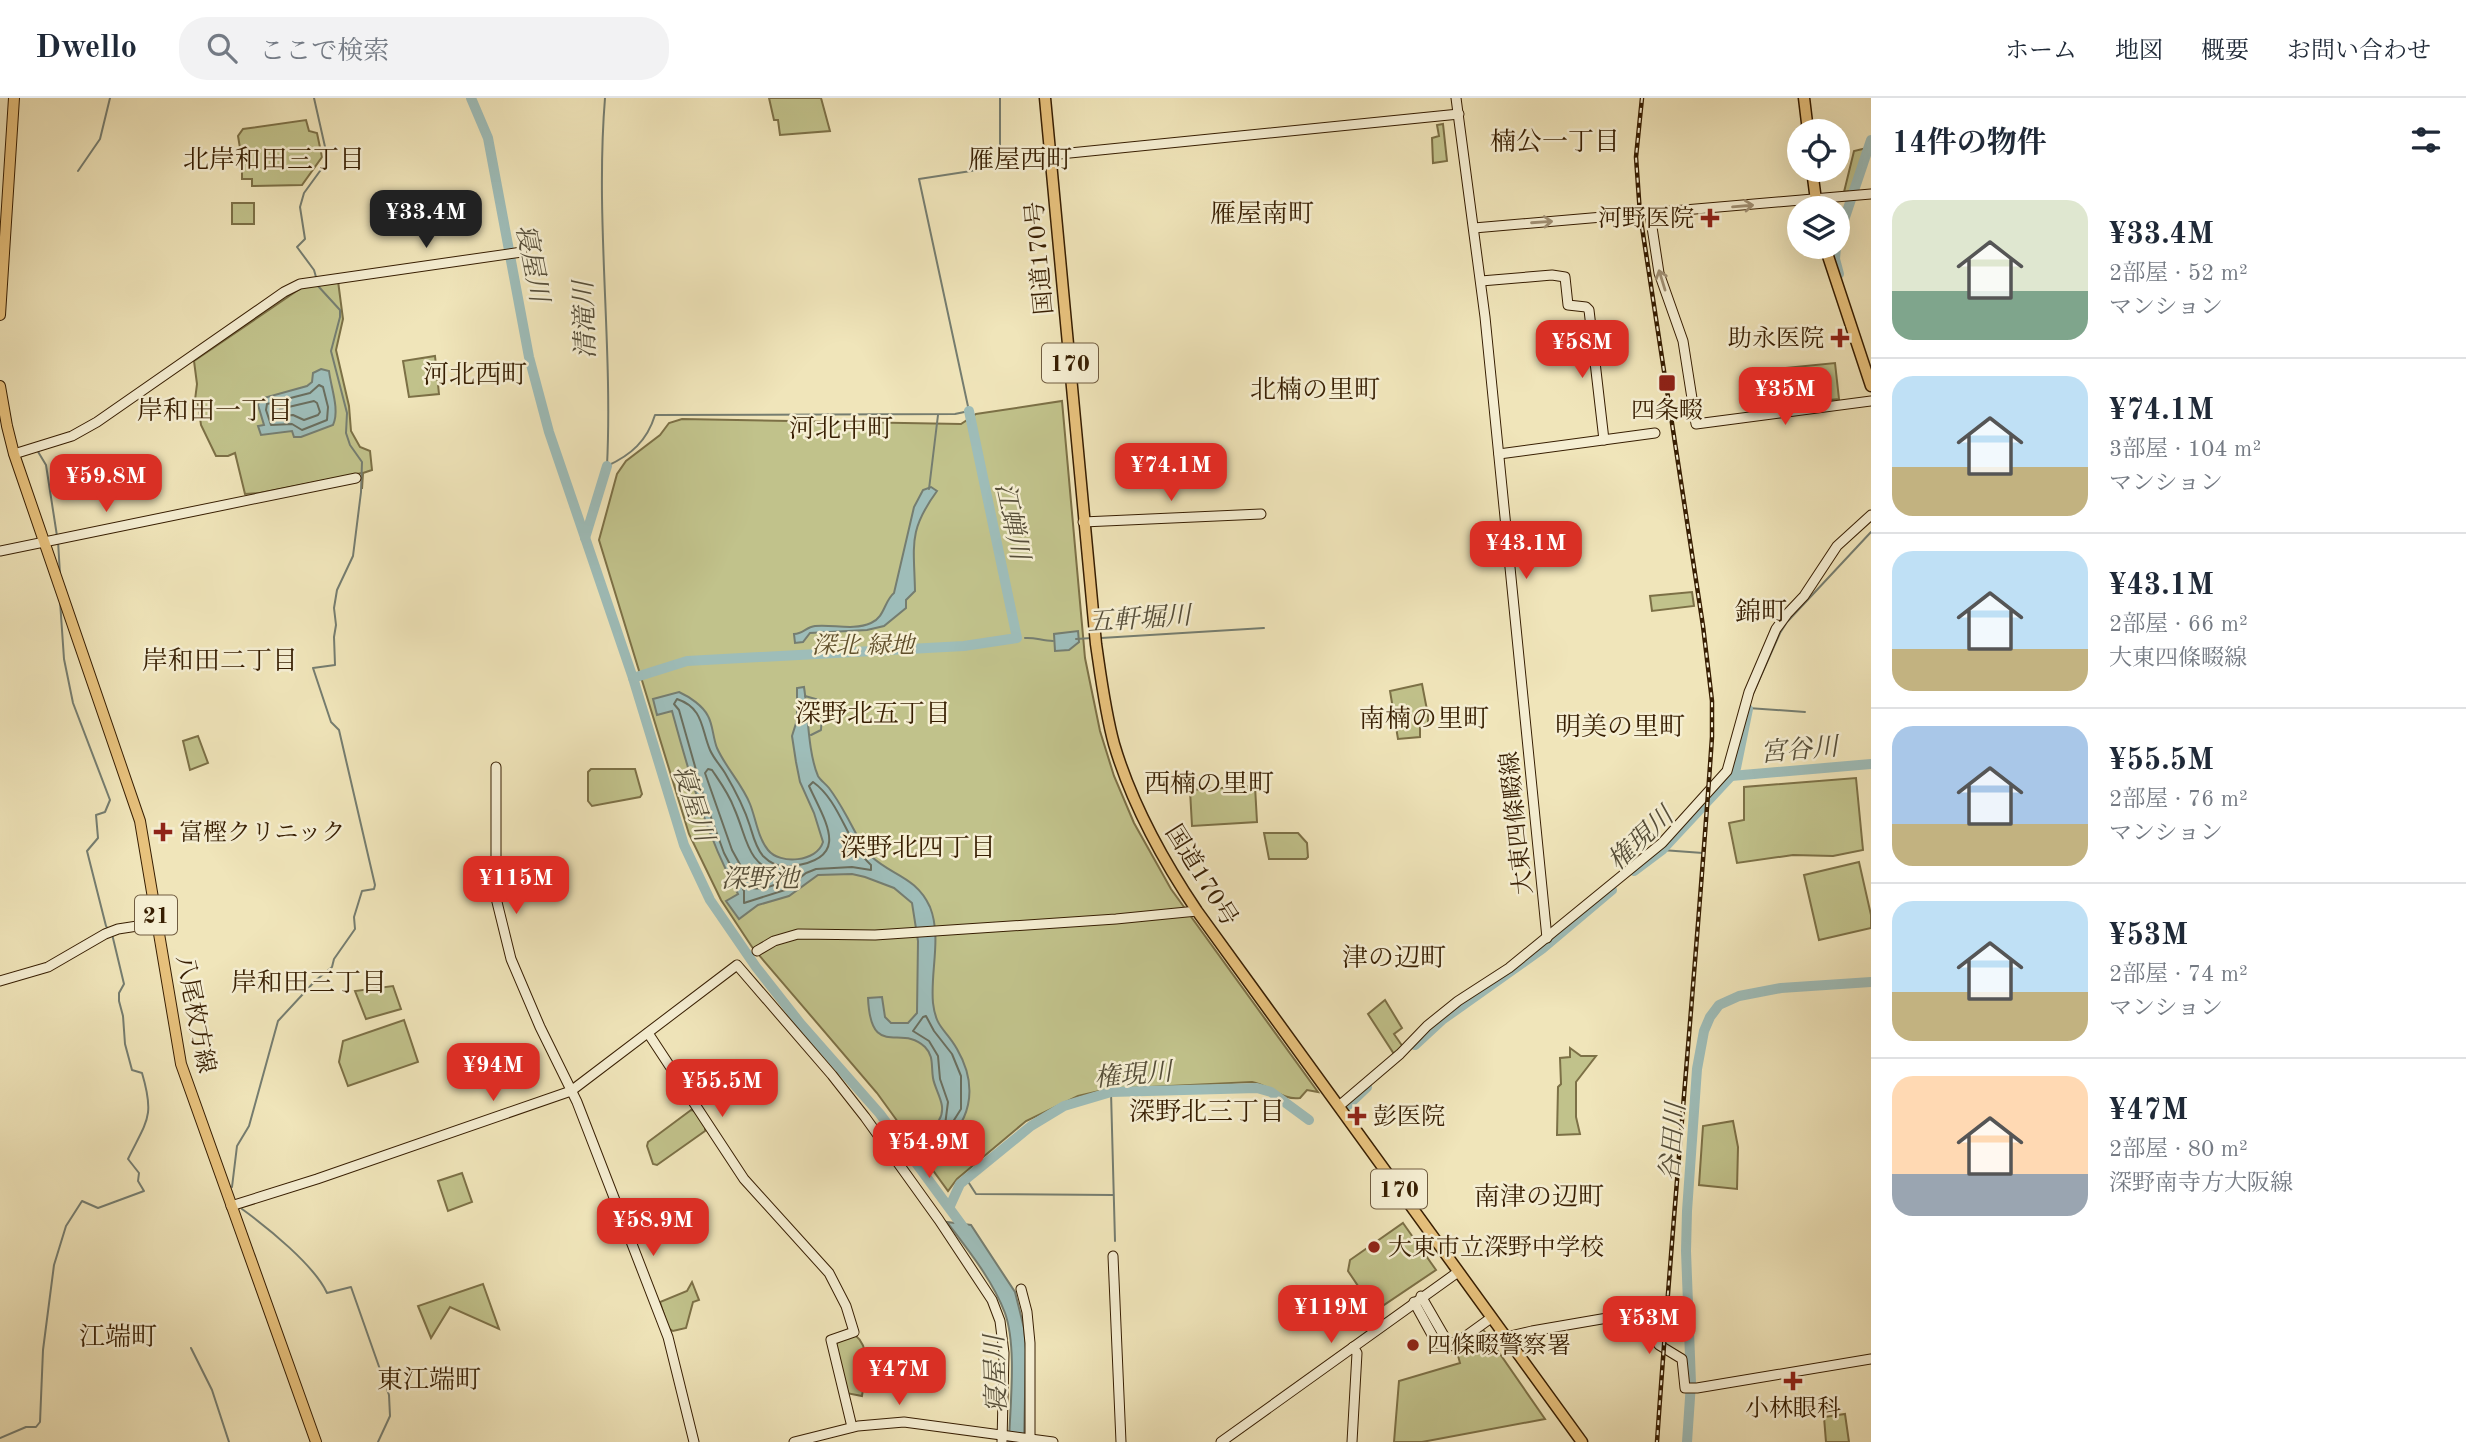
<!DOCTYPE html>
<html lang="ja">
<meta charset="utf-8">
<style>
:root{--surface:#fff;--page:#f2f2f3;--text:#1f2937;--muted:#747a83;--line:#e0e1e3;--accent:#d93025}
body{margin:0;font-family:"Old Standard TT","Noto Serif JP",serif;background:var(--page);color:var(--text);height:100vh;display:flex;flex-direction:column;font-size:26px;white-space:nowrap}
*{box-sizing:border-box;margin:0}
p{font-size:23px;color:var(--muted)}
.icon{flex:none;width:38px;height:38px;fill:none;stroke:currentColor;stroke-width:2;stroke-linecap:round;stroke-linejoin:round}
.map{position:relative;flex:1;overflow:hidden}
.drawer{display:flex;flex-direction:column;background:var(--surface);width:595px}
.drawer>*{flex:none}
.buttons{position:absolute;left:1787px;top:21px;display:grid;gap:14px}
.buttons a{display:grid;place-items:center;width:63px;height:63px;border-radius:50%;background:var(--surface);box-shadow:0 7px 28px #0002;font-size:35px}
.price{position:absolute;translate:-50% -60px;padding:0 16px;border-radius:14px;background:var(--accent);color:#fff;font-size:23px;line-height:46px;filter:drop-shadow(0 2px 4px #0008)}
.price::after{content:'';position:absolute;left:50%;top:42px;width:21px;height:16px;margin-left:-10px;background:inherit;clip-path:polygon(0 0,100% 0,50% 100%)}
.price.current{background:#222;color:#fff}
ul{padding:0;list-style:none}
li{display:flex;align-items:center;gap:21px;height:175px;padding:0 21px}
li+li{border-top:2px solid var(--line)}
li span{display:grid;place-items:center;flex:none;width:196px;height:140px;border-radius:21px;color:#555}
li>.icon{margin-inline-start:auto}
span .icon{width:84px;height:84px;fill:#fffc;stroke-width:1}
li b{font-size:30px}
h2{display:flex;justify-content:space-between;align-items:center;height:84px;padding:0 21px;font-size:30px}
header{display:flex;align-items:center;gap:42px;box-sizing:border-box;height:98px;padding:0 35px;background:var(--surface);border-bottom:2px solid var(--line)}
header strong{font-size:33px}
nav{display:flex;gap:38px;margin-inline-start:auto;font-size:24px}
.search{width:490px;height:63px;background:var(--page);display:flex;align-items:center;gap:18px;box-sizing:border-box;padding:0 24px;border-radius:28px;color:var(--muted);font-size:26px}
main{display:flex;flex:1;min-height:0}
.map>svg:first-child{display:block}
</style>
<header>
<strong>Dwello</strong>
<div class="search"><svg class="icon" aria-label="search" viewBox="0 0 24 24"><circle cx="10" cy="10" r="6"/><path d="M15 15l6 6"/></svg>ここで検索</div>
<nav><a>ホーム</a><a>地図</a><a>概要</a><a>お問い合わせ</a></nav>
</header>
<main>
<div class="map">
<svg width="1871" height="1344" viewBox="0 0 1871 1344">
<rect width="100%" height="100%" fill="#f0e5ba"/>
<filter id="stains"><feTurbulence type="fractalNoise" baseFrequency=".00286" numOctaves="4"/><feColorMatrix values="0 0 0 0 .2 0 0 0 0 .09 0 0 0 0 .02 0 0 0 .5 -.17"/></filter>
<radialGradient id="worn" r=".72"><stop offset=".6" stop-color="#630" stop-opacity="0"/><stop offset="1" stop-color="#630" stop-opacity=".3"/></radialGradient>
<g fill="#c1c28b" stroke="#7c7046" stroke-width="2">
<polygon points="769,0 821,0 830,33 780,37 778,22 774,22"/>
<polygon points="306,22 309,33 317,35 322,59 302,87 252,88 252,81 242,81 242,62 238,38 243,31"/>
<polygon points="1443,26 1447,63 1433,65 1432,40 1439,38 1437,27"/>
<polygon points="1867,50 1851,93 1844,94 1854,53"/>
<rect x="232" y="105" width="22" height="21"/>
<polygon points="338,183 343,221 336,252 349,308 351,333 360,349 370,353 372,372 363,375 362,391 362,375 260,395 245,396 235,355 228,358 216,358 201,327 198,306 195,302 197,286 194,263 301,190"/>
<polygon points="435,258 439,296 409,299 403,263"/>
<polygon points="1835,265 1839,301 1761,309 1757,273"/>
<path d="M1062,303l23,257 15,73 14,45 20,47 37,66 147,203 -11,-2 -7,8c-17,3 -31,-13 -48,-16l-144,7 -30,7 -52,25 -69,58 -9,12 -71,-98 -125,-146 -31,-47 -32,-66 -90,-294 18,-66 9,-13 34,-26 9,-12 13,-4 279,5 15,-10z"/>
<polygon points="1692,494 1694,508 1652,513 1650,498"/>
<polygon points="1422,586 1428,617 1428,626 1420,626 1420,639 1398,641 1390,593"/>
<polygon points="198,638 208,665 190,672 183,643"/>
<polygon points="591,671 635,671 642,696 640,699 592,708 588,703 588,674"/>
<polygon points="1856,680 1863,752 1833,758 1793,757 1737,765 1729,725 1744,722 1744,689"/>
<polygon points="1255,688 1257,724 1192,728 1190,692"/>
<polygon points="1264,735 1298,735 1307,745 1308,759 1306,761 1269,761"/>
<polygon points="1859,764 1871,817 1871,830 1819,842 1804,777"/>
<polygon points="393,888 401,911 366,921 355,893"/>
<polygon points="1385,902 1402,930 1394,936 1403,949 1394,956 1368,916"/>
<polygon points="404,922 418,964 348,988 339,964 343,943"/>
<polygon points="1570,950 1581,958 1596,958 1576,984 1576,1019 1580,1036 1557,1037 1558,989 1561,986 1560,960 1570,959"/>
<polygon points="691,1012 696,1013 705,1029 705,1033 657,1067 653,1066 647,1048 648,1044"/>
<polygon points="1733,1023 1738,1049 1737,1091 1699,1087 1703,1028"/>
<polygon points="462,1075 472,1104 448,1113 438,1083"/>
<polygon points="1403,1125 1436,1172 1375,1213 1348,1173 1350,1162"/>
<polygon points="692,1184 699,1202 693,1204 686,1230 673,1233 668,1230 660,1204 687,1193"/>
<polygon points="483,1186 499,1231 450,1209 431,1240 418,1208"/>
<polygon points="1482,1230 1545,1321 1422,1344 1394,1344 1399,1283 1460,1265 1456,1250"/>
<path d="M855,1237c17,13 10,42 7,61l-16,-3 -11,-48 3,-3z"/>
<polygon points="1845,1316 1849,1344 1826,1344 1824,1319"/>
</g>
<g fill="#9ebdb9" stroke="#757d70" stroke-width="2">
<path d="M321,271l8,2c2,17 11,39 4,54l-32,12h-7l-2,-6 -31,4 -3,-9 6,-1 -6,-20 2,-6 47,-13 5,-4 1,-9z"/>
<path d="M931,389l6,4c-29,40 -23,53 -22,100l-9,9v8l-22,18 -17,4 -57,3 -7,9 -8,1 -1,-9c9,0 12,-7 21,-8 18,-2 38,5 56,-3 14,-6 13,-22 23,-30l20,-86 9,-17z"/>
<polygon points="1078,533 1079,544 1069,552 1055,553 1054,536"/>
<path d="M804,589c4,25 4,66 14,89 2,4 8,8 11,12 6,8 12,18 17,27 8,14 14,29 25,41 19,19 45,20 59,51 12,30 0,65 3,96 3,26 13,26 24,46 22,38 15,77 -23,101l-11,-15c3,-2 5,-5 7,-8 4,-4 5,-2 9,-7 9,-14 -4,-29 -6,-42 -2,-12 1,-22 -8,-31 -24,-24 -54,14 -57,-49l14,-1 3,20 6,6h17l9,-10 1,-72 -6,-38 -18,-15 -29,-11 -13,-3 -34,1 -29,21 -31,9 -19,14 -13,-18 12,-7c-32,-60 -48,-117 -66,-183l-15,4 -4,-16 26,-7c11,5 24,14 29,24 5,9 5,22 9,32 9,20 25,36 33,56 6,15 8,34 18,46 12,15 49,12 55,-8l-9,-29 -14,-31 -4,-20 -4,-26 5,-16v-32z"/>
<path d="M947,1124l24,3 44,67 9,36 2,22 -2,92h-15c1,-37 8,-95 -4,-129 -13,-34 -37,-63 -58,-91z"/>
</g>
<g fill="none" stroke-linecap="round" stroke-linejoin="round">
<g stroke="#6a6e5e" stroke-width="2">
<polygon points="319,287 323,289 328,309 327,322 302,332 292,326 271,327 266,312 267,306 310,295"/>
<polygon points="314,303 317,305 320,314 318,317 304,322 293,317 281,318 278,316 280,311"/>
<path d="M677,601c27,9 24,30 33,51 4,9 10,15 15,23 10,17 19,34 25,53 3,10 6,22 13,30 8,8 19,12 30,10 58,-8 33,-43 16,-80l4,-4c28,20 33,60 58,83v5l-19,-3 -36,2 -10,4 -21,17 -41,13v-12l-20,-38 -20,-55 -25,-88 -5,-6z"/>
<path d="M708,671l4,1c8,12 17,24 22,38 14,31 11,55 48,68l1,3c-6,7 -22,11 -30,9l-21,-38 -27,-77z"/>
<polygon points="926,918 934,933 952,956 961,978 961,1011 949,1030 945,1027 948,1004 940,981 938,958 929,943 913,933 923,919"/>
</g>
<g stroke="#757d70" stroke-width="2">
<polyline points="314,0 328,62 304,95 300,109 305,141 297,149 314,172 316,179"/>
<path d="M605,0c-10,123 8,246 2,368 24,-11 40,-25 48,-51l300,-1 14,-3 -50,-232 78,-12 3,-4v-65"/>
<polyline points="78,73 100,41 110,0"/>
<polyline points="37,352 46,367 57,438"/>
<polyline points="929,391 938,317"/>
<polyline points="58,443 60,476"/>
<polyline points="60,503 64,561 73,605 110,702 105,714 96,717 98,740 87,753 106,828 109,832"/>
<path d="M1025,540c10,-1 17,3 28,3"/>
<polyline points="1101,540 1264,530"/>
<polyline points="1076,541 1092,540"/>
<polyline points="805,598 819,602 822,615 821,632 811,637"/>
<polyline points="1752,598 1780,535 1787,524 1871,434"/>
<polyline points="1748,610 1805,614"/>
<polyline points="1662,752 1703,755"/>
<polyline points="1111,994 1115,1143"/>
<polyline points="910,1055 930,1042"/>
<polyline points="967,1082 976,1096 1113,1097"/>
<polyline points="232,1089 237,1048 249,1028 278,923 315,883 332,869 334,861 355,831 354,819 362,793 374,791 375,787 339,632 331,624 313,570 335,567 334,539 336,527 334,510 337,492 353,458 361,394 362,364 350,347 346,335 347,315 331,253 340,219 340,212 318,188"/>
<path d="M242,1111c25,18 73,57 85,84l24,-6 38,108 1,21 -12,26"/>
<polyline points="191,1250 212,1292 229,1344"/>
<path d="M0,1340l26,-11h10l4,-5 3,-72 11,-85 12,-39 16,-25 16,7 46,-17 -6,-10 1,-8 -11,-14c19,-39 27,-42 14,-86l-10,-3 -7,-26 -2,-28 -4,-15v-8l5,-9 -12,-50"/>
</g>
<g stroke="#9ebdb9" stroke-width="10">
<polyline points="471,0 488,40 529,259 549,334 633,580 684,747 710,802 756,869 800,925 880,1016 969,1137"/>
<polyline points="1838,140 1871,42"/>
<polyline points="1836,149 1835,161 1839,176"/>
<polyline points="585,440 607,368"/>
<polyline points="633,580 687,563 964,548 1017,540 969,313"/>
<polyline points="1731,678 1871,666"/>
<polyline points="1634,773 1662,752 1731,678 1736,670 1748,611"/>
<polyline points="1415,947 1442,922 1542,851 1612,792"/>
<polyline points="1348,1007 1367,989"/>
<polyline points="950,1108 960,1086 1031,1028 1064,1008 1111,994 1257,990 1271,994 1309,1022"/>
<polyline points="1687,1344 1691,1285 1686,1153 1687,1113 1697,971 1704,933 1710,919 1719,907 1739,898 1781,890 1871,884"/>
</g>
<defs>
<g id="secondary">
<polyline points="1456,0 1485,219 1547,840"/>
<polyline points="1050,57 1459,16"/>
<polyline points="1650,116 1659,175 1683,243 1696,326 1871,303"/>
<polyline points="1474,130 1871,96"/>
<polyline points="1481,183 1552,177 1565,179 1568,207 1586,209 1589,212 1604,342"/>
<polyline points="14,356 72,338 97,324 284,194 300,186 522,154"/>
<polyline points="1499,356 1655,335"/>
<polyline points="1083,424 1261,416"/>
<polyline points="0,453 356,380"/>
<polyline points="496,669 496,800 511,861 540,929 577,1004 668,1239 694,1344"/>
<polyline points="757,853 774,843 798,836 875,837 1116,821 1197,813"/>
<polyline points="0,883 48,869 105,836 118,831 157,825"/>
<polyline points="648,935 744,1081 829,1175 846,1208 854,1234 831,1242 852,1329"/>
<polyline points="1339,1008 1400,956 1427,928 1458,903 1509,870 1662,745 1727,673 1749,594 1776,531 1787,516 1804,498 1837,448 1871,417"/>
<polyline points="231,1108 317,1081 571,993 737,867 832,977 865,1019 939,1122 992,1202 1000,1223 1004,1255 1002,1344"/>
<polyline points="1113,1158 1121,1344"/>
<polyline points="1021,1191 1027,1214 1030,1245 1030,1344"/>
<polyline points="1421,1198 1447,1243 1455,1246"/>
<path d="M1414,1204l22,40c7,5 11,6 19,2l36,-26"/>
<polyline points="1506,1239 1532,1233 1642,1214 1659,1247 1682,1261 1685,1290 1697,1290 1871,1261"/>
<polyline points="794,1344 858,1328 904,1324 1053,1344"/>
<polyline points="1221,1344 1458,1174"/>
<polyline points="1352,1344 1357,1255 1353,1249"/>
</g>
<g id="primary">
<polyline points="0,217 14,0"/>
<polyline points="0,288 7,328 14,356 140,723 181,966 316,1344"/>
</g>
<g id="highway">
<path d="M1045,0l51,546c5,34 9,67 18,100 18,61 48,115 83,167l385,531"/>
<polyline points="1804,0 1808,33"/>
<polyline points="1812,72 1817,110"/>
<polyline points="1825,149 1871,288"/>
</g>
</defs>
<use href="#secondary" stroke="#371e02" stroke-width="11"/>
<use href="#primary" stroke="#371e02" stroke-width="12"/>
<use href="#highway" stroke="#371e02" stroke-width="13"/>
<use href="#secondary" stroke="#f5eed2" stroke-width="9"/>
<use href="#primary" stroke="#e8c27d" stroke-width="10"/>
<use href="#highway" stroke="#e8c27d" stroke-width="10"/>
<defs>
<path id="rail" d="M1642,0l-6,59 4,57 63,412 9,75v36c-16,235 -39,470 -55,705"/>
</defs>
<use href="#rail" stroke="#371e02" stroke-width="4.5"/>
<use href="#rail" stroke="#f5eed2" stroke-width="2" stroke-dasharray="5" stroke-linecap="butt"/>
</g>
<defs><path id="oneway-shaft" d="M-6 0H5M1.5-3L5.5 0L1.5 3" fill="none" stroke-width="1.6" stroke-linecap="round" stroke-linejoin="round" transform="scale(1.75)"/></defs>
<g stroke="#a09074">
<use href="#oneway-shaft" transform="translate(1743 108) rotate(-5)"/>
<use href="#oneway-shaft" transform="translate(1542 124) rotate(-4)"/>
<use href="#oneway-shaft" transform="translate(1662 182) rotate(-107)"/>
</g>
<g fill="#8f2418" stroke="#f5eed2" stroke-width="2.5">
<path d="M1706.5 109.5h7v7h7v7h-7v7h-7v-7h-7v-7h7z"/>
<path d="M1836.5 229.5h7v7h7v7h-7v7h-7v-7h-7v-7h7z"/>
<rect x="1658" y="276" width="18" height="18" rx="3.5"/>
<path d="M159.5 723.5h7v7h7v7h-7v7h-7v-7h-7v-7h7z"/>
<path d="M1353.5 1007.5h7v7h7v7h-7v7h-7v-7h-7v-7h7z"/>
<circle cx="1374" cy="1149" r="7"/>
<circle cx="1413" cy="1247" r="7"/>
<path d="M1789.5 1272.5h7v7h7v7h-7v7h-7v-7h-7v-7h7z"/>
</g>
<g text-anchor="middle" stroke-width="5" stroke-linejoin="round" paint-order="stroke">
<g fill="#f5eed2" stroke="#705c40" stroke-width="2">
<rect x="1042" y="245.5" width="56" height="39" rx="5"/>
<rect x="135" y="797.5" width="42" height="39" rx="5"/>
<rect x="1371" y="1071.5" width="56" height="39" rx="5"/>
</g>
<g font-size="23" font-weight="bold" fill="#371e02">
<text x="1070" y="273">170</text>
<text x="156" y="825">21</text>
<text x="1399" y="1099">170</text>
</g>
<g font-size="24" fill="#371e02" stroke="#f5eed2" text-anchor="start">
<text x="1694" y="128" text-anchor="end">河野医院</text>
<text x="1824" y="248" text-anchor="end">助永医院</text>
<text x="1667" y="320" text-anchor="middle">四条畷</text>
<text x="179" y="742">富樫クリニック</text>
<text x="1373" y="1026">彭医院</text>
<text x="1388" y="1157">大東市立深野中学校</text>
<text x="1427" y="1255">四條畷警察署</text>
<text x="1793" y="1318" text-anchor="middle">小林眼科</text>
</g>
<g font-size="24" fill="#371e02" stroke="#f5eed2">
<text transform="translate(1039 160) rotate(-95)" y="8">国道170号</text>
<text transform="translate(1516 725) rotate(-96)" y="8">大東四條畷線</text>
<text transform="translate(1202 777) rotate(58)" y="8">国道170号</text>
<text transform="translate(196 916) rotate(79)" y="8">八尾枚方線</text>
</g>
<g font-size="24" font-style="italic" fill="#604f2b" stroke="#f5eed2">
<text x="863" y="555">深北 緑地</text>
</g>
<g font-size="26" fill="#371e02" stroke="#f5eed2">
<text x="1555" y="52">楠公一丁目</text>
<text x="274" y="70">北岸和田三丁目</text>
<text x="1020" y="70">雁屋西町</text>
<text x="1262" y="124">雁屋南町</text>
<text x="475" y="285">河北西町</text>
<text x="1315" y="300">北楠の里町</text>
<text x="215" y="321">岸和田一丁目</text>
<text x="841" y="339">河北中町</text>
<text x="1761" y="522">錦町</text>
<text x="220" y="571">岸和田二丁目</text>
<text x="873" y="624">深野北五丁目</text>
<text x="1424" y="629">南楠の里町</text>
<text x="1620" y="637">明美の里町</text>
<text x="1209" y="694">西楠の里町</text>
<text x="918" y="758">深野北四丁目</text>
<text x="1394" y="868">津の辺町</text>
<text x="309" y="893">岸和田三丁目</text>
<text x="1207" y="1022">深野北三丁目</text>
<text x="1539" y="1107">南津の辺町</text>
<text x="118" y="1247">江端町</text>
<text x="429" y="1290">東江端町</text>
</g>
<g font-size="26" font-style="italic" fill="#564e39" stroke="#f5eed2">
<text transform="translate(533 165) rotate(79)" y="9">寝屋川</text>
<text transform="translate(584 222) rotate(-92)" y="9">清滝川</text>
<text transform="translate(1013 423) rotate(78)" y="9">江蝉川</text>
<text transform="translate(1139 520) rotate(-4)" y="9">五軒堀川</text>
<text transform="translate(1799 651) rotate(-5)" y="9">宮谷川</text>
<text transform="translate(694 705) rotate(72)" y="9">寝屋川</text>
<text transform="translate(1640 740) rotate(-43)" y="9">権現川</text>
<text x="760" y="789">深野池</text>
<text transform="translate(1133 976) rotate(-5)" y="9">権現川</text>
<text transform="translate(1672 1044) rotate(-85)" y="9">谷田川</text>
<text transform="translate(995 1276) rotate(-92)" y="9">寝屋川</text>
</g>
</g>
<rect width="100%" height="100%" filter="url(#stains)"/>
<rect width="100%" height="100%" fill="url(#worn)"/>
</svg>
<div class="buttons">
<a><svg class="icon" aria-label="locate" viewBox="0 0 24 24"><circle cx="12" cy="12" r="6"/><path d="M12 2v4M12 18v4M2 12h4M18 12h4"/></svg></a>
<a><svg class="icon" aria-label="layers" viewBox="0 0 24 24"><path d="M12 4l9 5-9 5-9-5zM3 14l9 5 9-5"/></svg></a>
</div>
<b class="price current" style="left:426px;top:152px">¥33.4M</b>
<b class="price" style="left:1582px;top:282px">¥58M</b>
<b class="price" style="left:1785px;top:329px">¥35M</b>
<b class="price" style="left:1171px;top:405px">¥74.1M</b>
<b class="price" style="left:106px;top:416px">¥59.8M</b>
<b class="price" style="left:1526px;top:483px">¥43.1M</b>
<b class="price" style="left:516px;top:818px">¥115M</b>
<b class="price" style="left:493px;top:1005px">¥94M</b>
<b class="price" style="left:722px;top:1021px">¥55.5M</b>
<b class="price" style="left:929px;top:1082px">¥54.9M</b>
<b class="price" style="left:653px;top:1160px">¥58.9M</b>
<b class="price" style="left:1331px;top:1247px">¥119M</b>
<b class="price" style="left:1649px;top:1258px">¥53M</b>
<b class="price" style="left:899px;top:1309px">¥47M</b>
</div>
<section class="drawer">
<h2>14件の物件<svg class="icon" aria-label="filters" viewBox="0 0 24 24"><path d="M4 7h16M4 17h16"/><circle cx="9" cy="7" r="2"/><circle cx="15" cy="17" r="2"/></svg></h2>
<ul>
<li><span style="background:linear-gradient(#dfe7d0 65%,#7fa58c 0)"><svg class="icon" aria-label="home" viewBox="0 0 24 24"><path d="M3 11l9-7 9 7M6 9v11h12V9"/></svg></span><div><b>¥33.4M</b><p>2部屋 · 52 m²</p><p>マンション</p></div></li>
<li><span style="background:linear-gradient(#bfe0f5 65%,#c2b280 0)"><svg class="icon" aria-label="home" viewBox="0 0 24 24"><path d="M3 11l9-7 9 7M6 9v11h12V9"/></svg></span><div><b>¥74.1M</b><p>3部屋 · 104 m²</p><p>マンション</p></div></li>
<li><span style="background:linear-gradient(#bfe0f5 70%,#c2b280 0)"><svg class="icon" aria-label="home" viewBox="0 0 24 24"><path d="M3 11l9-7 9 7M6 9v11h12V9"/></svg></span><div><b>¥43.1M</b><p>2部屋 · 66 m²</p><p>大東四條畷線</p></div></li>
<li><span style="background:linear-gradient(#a9c7e8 70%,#c2b280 0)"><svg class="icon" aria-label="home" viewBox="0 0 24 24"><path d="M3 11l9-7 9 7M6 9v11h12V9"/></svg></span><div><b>¥55.5M</b><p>2部屋 · 76 m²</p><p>マンション</p></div></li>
<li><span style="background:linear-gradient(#bfe0f5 65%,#c2b280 0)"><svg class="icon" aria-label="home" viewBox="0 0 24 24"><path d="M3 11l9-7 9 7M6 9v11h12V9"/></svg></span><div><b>¥53M</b><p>2部屋 · 74 m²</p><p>マンション</p></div></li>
<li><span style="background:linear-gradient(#ffd9b3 70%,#9aa5b1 0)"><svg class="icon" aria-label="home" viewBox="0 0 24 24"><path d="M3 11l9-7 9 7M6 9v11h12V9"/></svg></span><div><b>¥47M</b><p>2部屋 · 80 m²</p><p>深野南寺方大阪線</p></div></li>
</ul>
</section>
</main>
